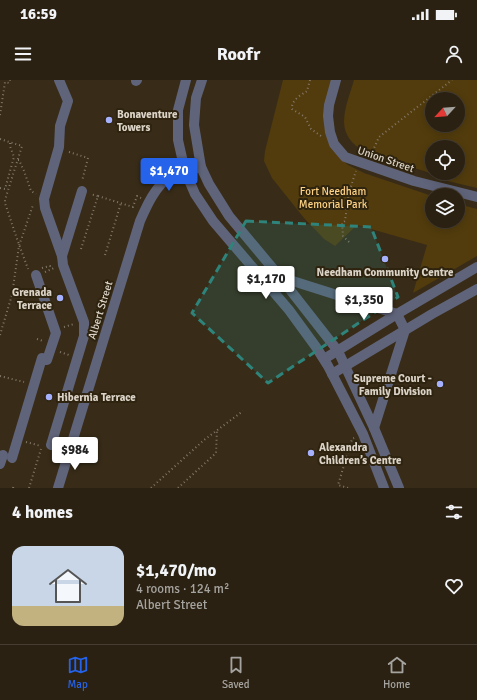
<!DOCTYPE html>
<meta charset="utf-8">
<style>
:root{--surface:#2a2112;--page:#362e20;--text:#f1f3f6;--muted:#a5a39f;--line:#463e32;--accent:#2563eb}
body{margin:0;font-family:Signika,sans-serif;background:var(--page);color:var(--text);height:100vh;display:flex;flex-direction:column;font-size:15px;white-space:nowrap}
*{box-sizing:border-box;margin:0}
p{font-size:13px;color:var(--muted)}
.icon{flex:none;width:22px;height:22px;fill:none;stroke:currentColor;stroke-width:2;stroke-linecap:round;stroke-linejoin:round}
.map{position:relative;height:408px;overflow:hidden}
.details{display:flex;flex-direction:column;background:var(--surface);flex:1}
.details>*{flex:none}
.needle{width:26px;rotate:244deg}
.tools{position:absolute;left:425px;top:12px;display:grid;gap:8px}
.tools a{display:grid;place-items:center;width:40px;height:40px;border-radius:50%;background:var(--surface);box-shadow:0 2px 10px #0003,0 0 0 1px var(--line);font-size:20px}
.price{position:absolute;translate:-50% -34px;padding:0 9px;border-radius:4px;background:#fff;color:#222;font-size:13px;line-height:26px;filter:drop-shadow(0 1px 2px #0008)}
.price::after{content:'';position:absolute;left:50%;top:24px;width:12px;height:9px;margin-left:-6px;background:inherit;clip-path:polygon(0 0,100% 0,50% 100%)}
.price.active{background:var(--accent);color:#fff}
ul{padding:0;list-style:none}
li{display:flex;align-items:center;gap:12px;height:100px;padding:0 12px}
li+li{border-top:1px solid var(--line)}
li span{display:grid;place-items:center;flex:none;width:112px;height:80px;border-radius:12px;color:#555}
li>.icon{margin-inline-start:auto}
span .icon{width:48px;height:48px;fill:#fffc;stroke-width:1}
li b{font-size:17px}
h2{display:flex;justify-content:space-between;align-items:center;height:48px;padding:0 12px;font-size:17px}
.status{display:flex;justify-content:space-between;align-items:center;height:28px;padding:0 20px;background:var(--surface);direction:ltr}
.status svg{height:11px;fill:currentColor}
header{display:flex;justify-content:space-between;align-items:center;height:52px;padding:0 12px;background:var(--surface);font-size:18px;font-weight:700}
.menu{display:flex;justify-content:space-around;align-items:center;height:56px;border-top:1px solid var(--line);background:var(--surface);font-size:11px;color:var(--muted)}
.menu a{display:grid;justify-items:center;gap:2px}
.menu .active{color:var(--accent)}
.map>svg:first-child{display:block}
</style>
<div class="status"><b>16:59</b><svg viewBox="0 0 49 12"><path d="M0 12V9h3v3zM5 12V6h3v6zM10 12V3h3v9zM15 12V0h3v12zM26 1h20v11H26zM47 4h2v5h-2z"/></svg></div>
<header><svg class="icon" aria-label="menu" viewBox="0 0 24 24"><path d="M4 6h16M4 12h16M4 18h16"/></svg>Roofr<svg class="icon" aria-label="person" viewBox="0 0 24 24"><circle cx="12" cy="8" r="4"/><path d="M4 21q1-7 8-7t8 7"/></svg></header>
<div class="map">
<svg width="477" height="408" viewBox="0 0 477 408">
<rect width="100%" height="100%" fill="#382c18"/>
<g fill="#523c0d" fill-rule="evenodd">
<polygon points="283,0 333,0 326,25 341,79 348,85 364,93 432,116 432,141 458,141 458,124 477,129 477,176 413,213 427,165 357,145 335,166 324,159 304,138 272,98 264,81 265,71"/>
<path d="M354,0h123v108l-42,-10 -2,-4c-12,-4 -24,-8 -36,-11 -21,-7 -52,-13 -53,-41 0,-14 6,-28 10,-42zM432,19h26v26h-26zM432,67h26v26h-26z"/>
</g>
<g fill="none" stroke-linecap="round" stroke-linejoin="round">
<g stroke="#837969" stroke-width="2" stroke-dasharray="1 3" stroke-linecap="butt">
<path d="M310,0l-3,11c-6,4 -16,9 -15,18l13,8 6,12 10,7"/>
<polyline points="0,35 5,2 9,3 10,0"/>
<polyline points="0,59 22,66 5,120 5,123 16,156 28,189"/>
<polyline points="69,72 88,78 82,101"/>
<polyline points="371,75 379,57 452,0"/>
<polyline points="18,80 19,80 24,91 31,111 36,114"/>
<polyline points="0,108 5,109 14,77 10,66 10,62"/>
<polyline points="98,116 133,127 137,116 141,118"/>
<polyline points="349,162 343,156 342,143 345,141 349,112 356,91"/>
<polyline points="81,169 98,116 90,114"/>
<polyline points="105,175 121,123"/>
<polyline points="42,188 50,186 51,189"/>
<polyline points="45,192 54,188"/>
<polyline points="64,247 74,244"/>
<polyline points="0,255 12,215 19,166 33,125"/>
<polyline points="37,259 43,261"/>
<polyline points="60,272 69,275"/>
<polyline points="0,296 24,302"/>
<polyline points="26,362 41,366"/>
<polyline points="13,408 14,405"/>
<polyline points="29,408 41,369"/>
<polyline points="151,408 204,360 243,331"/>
<polyline points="178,408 216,373 217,349"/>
<polyline points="348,408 338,405 352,359 354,358"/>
</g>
<g stroke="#60647a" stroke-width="10">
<polyline points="186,0 178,30 178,60 185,91 195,114 213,141 289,230 316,267 328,286 363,354 384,408"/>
<polyline points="202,0 196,18 194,45 201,87 209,104 229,136 280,197 338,271 374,348 399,408"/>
<polyline points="336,0 329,25 328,36 330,52 334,64 345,77 414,101 477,117"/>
<polyline points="136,1 137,0"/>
<polyline points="62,176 82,111"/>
<polyline points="280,197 397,234 405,250 374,348"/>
<polyline points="324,279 397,234 477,187"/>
<polyline points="332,294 432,234 477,209"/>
<polyline points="51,365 84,256 84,242 63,185 62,176 45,128 44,119 59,67 60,46 68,21 59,0"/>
<polyline points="12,378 42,278 47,280 56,253 36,195"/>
<polyline points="0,384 3,375"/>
<path d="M58,408l82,-267c7,-16 15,-34 30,-45 8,-5 21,-7 31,-9"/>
</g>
</g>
<path fill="#2e847b" fill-opacity="0.2" stroke="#2e847b" stroke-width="3" stroke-dasharray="8 5" stroke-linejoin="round" d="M246,141l125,6 27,70 -130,86 -76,-70z"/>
<g fill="#a5b1fc" stroke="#2e230e" stroke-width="1.5">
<circle cx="109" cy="40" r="4"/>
<circle cx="385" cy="179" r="4"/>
<circle cx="60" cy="218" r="4"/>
<circle cx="440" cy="304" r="4"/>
<circle cx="49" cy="317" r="4"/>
<circle cx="311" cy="373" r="4"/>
</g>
<g text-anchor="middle" stroke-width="4" stroke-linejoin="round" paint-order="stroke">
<g font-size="11" font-weight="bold" fill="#dbd3c7" stroke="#2e230e" text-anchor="start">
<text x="117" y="38">Bonaventure<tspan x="117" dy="13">Towers</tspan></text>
<text x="385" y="196" text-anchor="middle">Needham Community Centre</text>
<text x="52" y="216" text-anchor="end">Grenada<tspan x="52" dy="13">Terrace</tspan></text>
<text x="432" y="302" text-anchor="end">Supreme Court -<tspan x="432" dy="13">Family Division</tspan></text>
<text x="57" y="321">Hibernia Terrace</text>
<text x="319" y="371">Alexandra<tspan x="319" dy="13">Children’s Centre</tspan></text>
</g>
<g font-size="11" fill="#dbd3c7" stroke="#2e230e">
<text transform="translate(386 79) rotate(19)" y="4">Union Street</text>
<text transform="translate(100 230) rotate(-73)" y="4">Albert Street</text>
</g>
<g font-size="11" fill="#fed284" stroke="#2e230e">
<text x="333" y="115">Fort Needham<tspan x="333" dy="13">Memorial Park</tspan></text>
</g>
</g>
</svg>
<div class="tools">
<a><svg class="needle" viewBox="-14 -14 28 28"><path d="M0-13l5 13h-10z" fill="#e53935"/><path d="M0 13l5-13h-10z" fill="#a5a39f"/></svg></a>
<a><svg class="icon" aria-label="locate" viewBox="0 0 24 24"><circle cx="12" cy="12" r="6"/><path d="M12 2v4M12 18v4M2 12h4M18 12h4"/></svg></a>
<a><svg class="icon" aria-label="layers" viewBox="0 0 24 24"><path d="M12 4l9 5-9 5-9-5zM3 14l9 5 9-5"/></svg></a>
</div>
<b class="price active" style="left:169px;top:112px">$1,470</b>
<b class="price" style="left:266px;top:220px">$1,170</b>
<b class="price" style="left:364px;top:241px">$1,350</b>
<b class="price" style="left:75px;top:391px">$984</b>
</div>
<section class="details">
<h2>4 homes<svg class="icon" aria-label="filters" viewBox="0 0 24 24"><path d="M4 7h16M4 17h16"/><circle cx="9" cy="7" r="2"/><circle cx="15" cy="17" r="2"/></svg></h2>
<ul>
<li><span style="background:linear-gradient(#c9d6e8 75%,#c2b280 0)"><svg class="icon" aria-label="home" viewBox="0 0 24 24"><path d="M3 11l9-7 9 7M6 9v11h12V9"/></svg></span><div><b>$1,470/mo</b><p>4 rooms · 124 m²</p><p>Albert Street</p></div><svg class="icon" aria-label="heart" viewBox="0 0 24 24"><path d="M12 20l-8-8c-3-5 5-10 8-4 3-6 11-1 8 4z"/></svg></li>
</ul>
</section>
<nav class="menu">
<a class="active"><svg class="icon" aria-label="map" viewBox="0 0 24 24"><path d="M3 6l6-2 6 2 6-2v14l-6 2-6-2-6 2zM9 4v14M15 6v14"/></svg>Map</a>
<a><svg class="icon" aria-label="saved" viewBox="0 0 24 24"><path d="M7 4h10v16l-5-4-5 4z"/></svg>Saved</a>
<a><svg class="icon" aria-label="home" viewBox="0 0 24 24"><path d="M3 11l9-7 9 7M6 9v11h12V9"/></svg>Home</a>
</nav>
